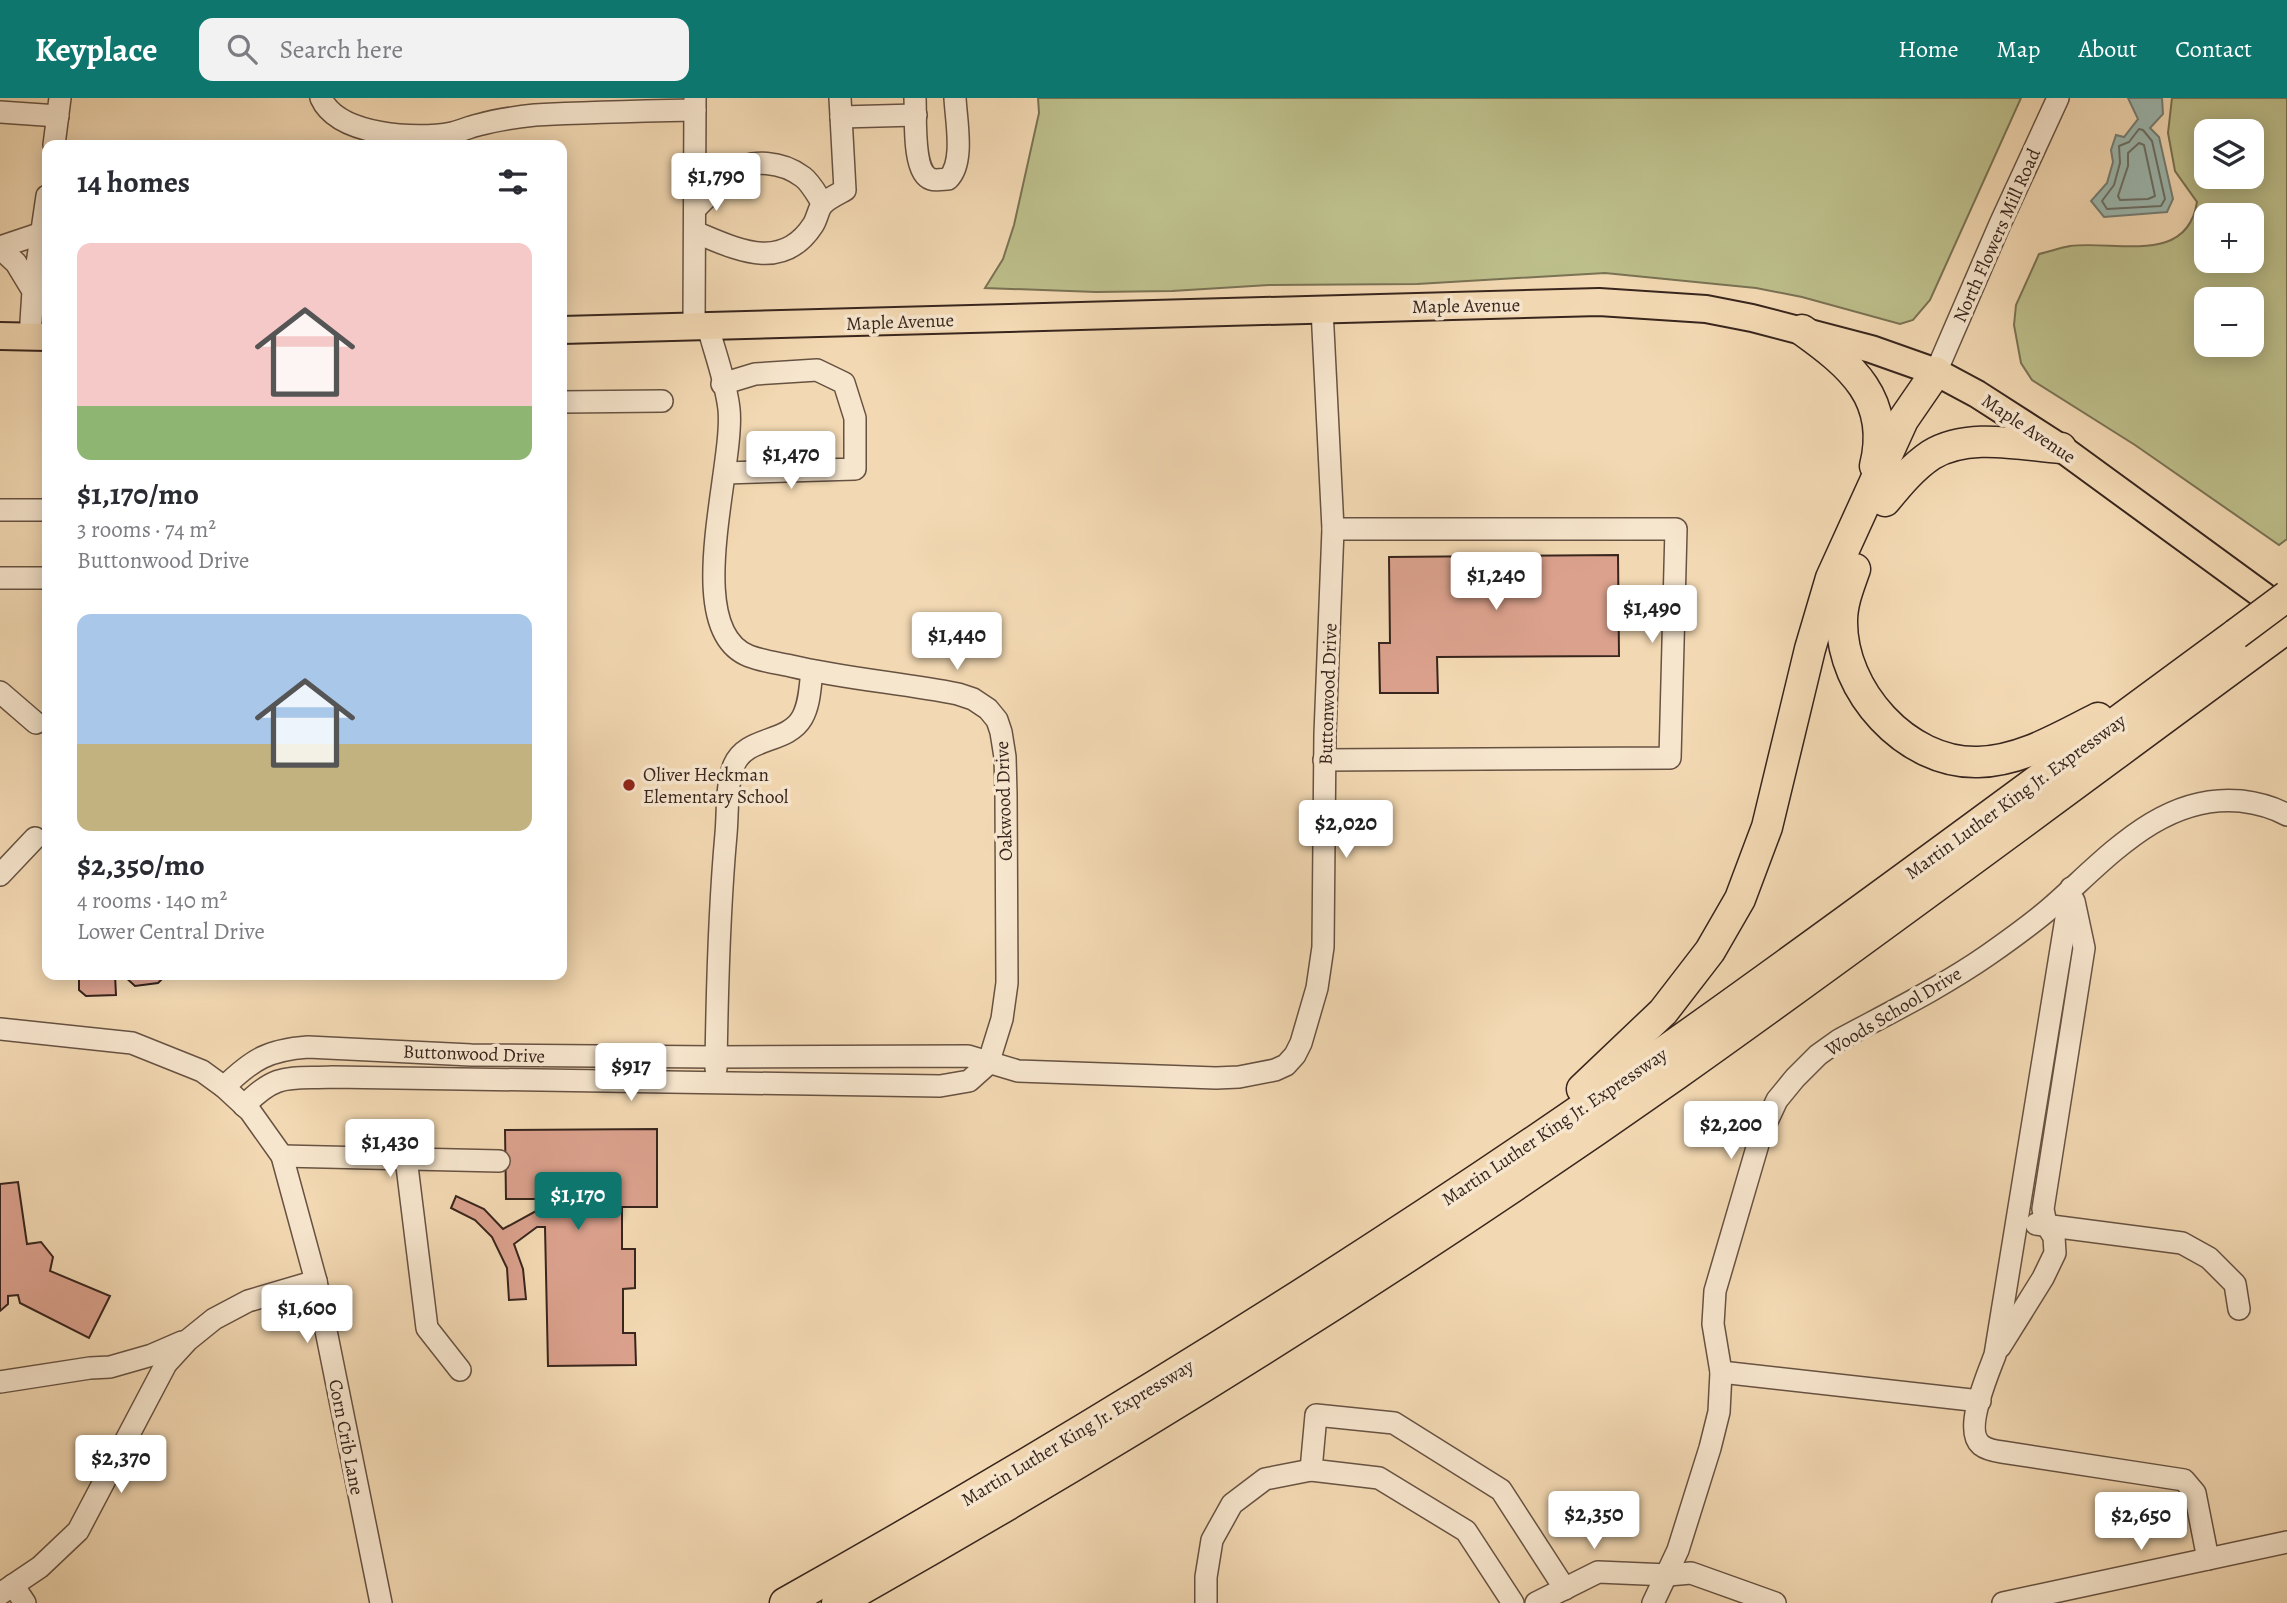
<!DOCTYPE html>
<meta charset="utf-8">
<style>
:root{--surface:#fff;--page:#f2f2f3;--text:#2b2b33;--muted:#7c7c81;--accent:#0f766e}
body{margin:0;font-family:Alegreya,serif;background:var(--page);color:var(--text);height:100vh;display:flex;flex-direction:column;font-size:26px;white-space:nowrap}
*{box-sizing:border-box;margin:0}
p{font-size:23px;color:var(--muted)}
.icon{flex:none;width:38px;height:38px;fill:none;stroke:currentColor;stroke-width:2;stroke-linecap:round;stroke-linejoin:round}
.map{position:relative;flex:1;overflow:hidden}
.drawer{position:absolute;left:42px;top:42px;width:525px;height:840px;display:flex;flex-direction:column;background:var(--surface);border-radius:14px;box-shadow:0 4px 18px #0003}
.drawer>*{flex:none}
.fabs{position:absolute;left:2194px;top:21px;display:grid;gap:14px}
.fabs a{display:grid;place-items:center;width:70px;height:70px;border-radius:14px;background:var(--surface);box-shadow:0 4px 18px #0003;font-size:35px}
.price{position:absolute;translate:-50% -60px;padding:0 16px;border-radius:7px;background:#fff;color:#222;font-size:23px;line-height:46px;filter:drop-shadow(0 2px 4px #0008)}
.price::after{content:'';position:absolute;left:50%;top:42px;width:21px;height:16px;margin-left:-10px;background:inherit;clip-path:polygon(0 0,100% 0,50% 100%)}
.price.on{background:var(--accent);color:#fff}
ul{padding:0;list-style:none}
li{display:grid;align-content:center;gap:14px;height:371px;padding:0 35px}
li span{display:grid;place-items:center;height:217px;border-radius:14px;color:#555}
li>.icon{margin-inline-start:auto}
span .icon{width:126px;height:126px;fill:#fffc;stroke-width:1}
li b{font-size:30px}
h2{display:flex;justify-content:space-between;align-items:center;height:84px;padding:0 35px;font-size:30px}
header{display:flex;align-items:center;gap:42px;box-sizing:border-box;height:98px;padding:0 35px;background:var(--accent);color:#fff}
header strong{font-size:33px}
nav{display:flex;gap:38px;margin-inline-start:auto;font-size:24px}
.search{width:490px;height:63px;background:var(--page);display:flex;align-items:center;gap:18px;box-sizing:border-box;padding:0 24px;border-radius:14px;color:var(--muted);font-size:26px}
.map>svg:first-child{display:block}
</style>
<header>
<strong>Keyplace</strong>
<div class="search"><svg class="icon" aria-label="search" viewBox="0 0 24 24"><circle cx="10" cy="10" r="6"/><path d="M15 15l6 6"/></svg>Search here</div>
<nav><a>Home</a><a>Map</a><a>About</a><a>Contact</a></nav>
</header>
<div class="map">
<svg width="2287" height="1505" viewBox="0 0 2287 1505">
<rect width="100%" height="100%" fill="#f3d9b3"/>
<filter id="stains"><feTurbulence type="fractalNoise" baseFrequency=".00286" numOctaves="4"/><feColorMatrix values="0 0 0 0 .2 0 0 0 0 .09 0 0 0 0 .02 0 0 0 .5 -.17"/></filter>
<radialGradient id="worn" r=".72"><stop offset=".6" stop-color="#630" stop-opacity="0"/><stop offset="1" stop-color="#630" stop-opacity=".3"/></radialGradient>
<g fill="#bdbf8b" stroke="#7a7254" stroke-width="2" fill-rule="evenodd">
<polygon points="1038,0 2021,0 1930,202 1913,222 1900,226 1802,199 1756,190 1605,175 1417,186 1269,187 1172,193 1096,194 985,190 1003,161 1014,127 1039,15"/>
<path d="M2172,0h115v441l-8,6 -144,-100 -103,-65 -11,-17 -7,-38 2,-20 23,-51c10,-2 20,-6 31,-8 46,-6 117,20 127,-44l-22,-31 -7,-38zM2207,33h45v46h-45zM2207,117h45v46h-45zM2207,201h45v46h-45z"/>
</g>
<polygon fill="#9cb9b1" stroke="#747e76" stroke-width="2" points="2128,0 2162,0 2163,16 2150,30 2159,39 2173,101 2167,114 2104,119 2091,103 2107,85 2113,64 2111,52 2116,37 2124,39 2138,21"/>
<g fill="none" stroke-linecap="round" stroke-linejoin="round">
<g stroke="#6a6f67" stroke-width="2">
<polygon points="2139,31 2143,32 2152,43 2165,101 2161,108 2107,111 2102,103 2114,87 2120,65 2119,48 2129,44"/>
<polygon points="2139,45 2144,47 2155,98 2148,101 2120,102 2118,98 2128,68 2128,55"/>
</g>
</g>
<g fill="#dba18d" stroke="#38251d" stroke-width="2">
<polygon points="1618,457 1619,558 1437,559 1438,595 1380,595 1379,545 1390,545 1389,459"/>
<polygon points="79,877 115,877 116,897 86,898 79,892"/>
<polygon points="123,877 166,877 158,885 135,888"/>
<polygon points="657,1031 657,1109 622,1109 622,1151 635,1151 635,1190 623,1191 623,1235 635,1235 636,1267 548,1268 545,1129 537,1129 514,1146 523,1171 526,1201 509,1202 507,1170 492,1139 475,1122 451,1110 456,1098 484,1111 503,1131 538,1112 542,1101 506,1101 505,1032"/>
<polygon points="18,1084 27,1146 41,1144 53,1159 50,1173 110,1198 89,1240 20,1205 18,1197 8,1198 8,1206 0,1213 0,1086"/>
</g>
<g fill="none" stroke-linecap="round" stroke-linejoin="round">
<defs>
<g id="minor">
<path d="M321,0c17,38 96,42 131,35 9,-2 17,-6 26,-8 18,-5 38,-8 57,-10 54,-3 107,-4 160,-5"/>
<path d="M915,0c1,18 -3,75 16,81 5,2 13,0 17,0 17,-16 8,-59 7,-81"/>
<polyline points="0,14 58,18"/>
<polyline points="841,19 916,17"/>
<polyline points="54,47 60,0"/>
<path d="M695,111c12,-11 23,-25 35,-35 21,-17 53,-12 73,3 8,6 14,18 20,27"/>
<path d="M695,134c41,17 87,41 118,-7 4,-6 5,-15 9,-20 5,-6 16,-11 23,-15l-5,-92"/>
<polyline points="0,149 42,135"/>
<polyline points="0,150 16,165 33,193 30,239"/>
<polyline points="33,193 47,98"/>
<polyline points="694,229 695,0"/>
<polyline points="1936,274 2000,126 2058,0"/>
<polyline points="722,286 755,276 817,272 844,285 855,320 855,371 725,375"/>
<polyline points="562,304 662,303"/>
<polyline points="0,412 47,412"/>
<polyline points="0,480 47,480"/>
<polyline points="0,594 36,625"/>
<polyline points="1324,662 1670,660 1676,431 1333,431"/>
<polyline points="0,777 35,740"/>
<path d="M2071,790l-76,467c-7,19 -32,75 -14,90 5,4 14,6 21,7l182,28 11,13 13,66"/>
<polyline points="0,931 132,945 202,973 224,989 250,1013 282,1058 316,1183 381,1505"/>
<path d="M716,971c1,-78 3,-158 10,-235 2,-22 0,-49 8,-69 12,-29 53,-21 68,-47 8,-14 8,-32 10,-47"/>
<path d="M224,989c29,-28 44,-37 84,-40l163,8 245,2 252,-1 50,15 198,7 23,-1 36,-7 11,-5 9,-10 6,-12 16,-55 6,-41 2,-213 8,-205 -11,-220"/>
<path d="M244,1008c33,-34 44,-27 88,-29l608,9 29,-5 19,-17 14,-45 5,-36 -1,-190 -1,-36 -4,-25 -4,-12 -9,-11 -15,-10 -15,-5c-55,-11 -112,-15 -167,-28 -14,-3 -29,-5 -42,-10 -69,-27 -14,-190 -20,-247 -3,-27 -14,-56 -21,-82"/>
<polyline points="282,1058 499,1063"/>
<polyline points="406,1060 427,1230 460,1272"/>
<polyline points="2036,1126 2182,1145 2209,1160 2235,1186 2239,1211"/>
<polyline points="2000,1249 2043,1180 2055,1155 2054,1139 2046,1126 2043,1111 2084,850 2074,803"/>
<polyline points="1721,1274 1980,1303"/>
<polyline points="0,1284 90,1270 110,1269 152,1257 182,1244"/>
<polyline points="13,1487 25,1505"/>
<polyline points="0,1496 40,1469 78,1433 166,1266 188,1242 214,1221 248,1203 316,1183"/>
<polyline points="1206,1505 1206,1479 1212,1442 1232,1406 1265,1381 1311,1372"/>
<polyline points="1513,1505 1466,1433 1379,1380 1311,1372 1316,1317 1394,1325 1501,1392 1565,1491"/>
<polyline points="1536,1505 1598,1474 1668,1477 1691,1475 1775,1505"/>
<path d="M1653,1505l25,-53 32,-102 9,-36 2,-40 -8,-48 2,-33 46,-157 16,-34 18,-22 23,-23 21,-15c50,-27 103,-53 149,-85 20,-14 41,-29 60,-45 56,-48 111,-117 193,-109 16,2 32,6 46,14"/>
<polyline points="2003,1505 2287,1444"/>
</g>
<g id="major">
<polyline points="562,232 1599,204 1706,211 1752,220 1871,251 1936,274 1977,296 2061,350 2287,515"/>
<polyline points="0,238 47,239"/>
</g>
<g id="highway">
<path d="M1802,232c49,35 90,69 73,136"/>
<path d="M1885,403c14,-17 28,-34 46,-46 37,-23 90,-10 130,-7"/>
<path d="M1855,471c-6,17 -13,34 -13,52 -1,69 64,143 136,141 43,-1 82,-25 120,-44"/>
<polyline points="1582,991 1663,914 1710,853 1740,801 1767,729 1810,551 1831,480 1903,322 1936,274"/>
<path d="M785,1505c301,-169 595,-352 877,-550 194,-137 383,-279 574,-419"/>
<path d="M837,1505c288,-162 570,-339 840,-529 206,-146 407,-297 610,-446"/>
</g>
</defs>
<use href="#minor" stroke="#675242" stroke-width="24"/>
<use href="#major" stroke="#38251d" stroke-width="30"/>
<use href="#highway" stroke="#38251d" stroke-width="33"/>
<use href="#minor" stroke="#f7e6ce" stroke-width="21"/>
<use href="#major" stroke="#f3d9b3" stroke-width="26"/>
<use href="#highway" stroke="#f3d9b3" stroke-width="30"/>
<defs>
<polyline id="highway-bridge" points="2236,536 2287,498"/>
</defs>
<use href="#highway-bridge" stroke="#38251d" stroke-width="33" stroke-linecap="butt"/>
<use href="#highway-bridge" stroke="#f3d9b3" stroke-width="30"/>
</g>
<circle fill="#8f2418" stroke="#f7e6ce" stroke-width="2.5" cx="629" cy="687" r="7"/>
<g text-anchor="middle" stroke-width="7" stroke-linejoin="round" paint-order="stroke">
<g font-size="19" fill="#38251d" stroke="#f7e6ce">
<text transform="translate(1996 137) rotate(-66)" y="7">North Flowers Mill Road</text>
<text transform="translate(1466 207) rotate(-1)" y="7">Maple Avenue</text>
<text transform="translate(900 223) rotate(-2)" y="7">Maple Avenue</text>
<text transform="translate(2029 330) rotate(34)" y="7">Maple Avenue</text>
<text transform="translate(1327 596) rotate(-88)" y="7">Buttonwood Drive</text>
<text transform="translate(2015 698) rotate(-36)" y="7">Martin Luther King Jr. Expressway</text>
<text transform="translate(1003 703) rotate(-92)" y="7">Oakwood Drive</text>
<text transform="translate(1893 913) rotate(-31)" y="7">Woods School Drive</text>
<text transform="translate(474 955) rotate(2)" y="7">Buttonwood Drive</text>
<text transform="translate(1554 1028) rotate(-34)" y="7">Martin Luther King Jr. Expressway</text>
<text transform="translate(1077 1334) rotate(-31)" y="7">Martin Luther King Jr. Expressway</text>
<text transform="translate(347 1339) rotate(79)" y="7">Corn Crib Lane</text>
</g>
<g font-size="19" fill="#38251d" stroke="#f7e6ce" text-anchor="start">
<text x="643" y="683">Oliver Heckman<tspan x="643" dy="22">Elementary School</tspan></text>
</g>
</g>
<rect width="100%" height="100%" filter="url(#stains)"/>
<rect width="100%" height="100%" fill="url(#worn)"/>
</svg>
<div class="fabs">
<a><svg class="icon" aria-label="layers" viewBox="0 0 24 24"><path d="M12 4l9 5-9 5-9-5zM3 14l9 5 9-5"/></svg></a>
<a>+</a>
<a>−</a>
</div>
<b class="price" style="left:716px;top:115px">$1,790</b>
<b class="price" style="left:791px;top:393px">$1,470</b>
<b class="price" style="left:1496px;top:514px">$1,240</b>
<b class="price" style="left:1652px;top:547px">$1,490</b>
<b class="price" style="left:957px;top:574px">$1,440</b>
<b class="price" style="left:1346px;top:762px">$2,020</b>
<b class="price" style="left:631px;top:1005px">$917</b>
<b class="price" style="left:1731px;top:1063px">$2,200</b>
<b class="price" style="left:390px;top:1081px">$1,430</b>
<b class="price on" style="left:578px;top:1134px">$1,170</b>
<b class="price" style="left:307px;top:1247px">$1,600</b>
<b class="price" style="left:121px;top:1397px">$2,370</b>
<b class="price" style="left:1594px;top:1453px">$2,350</b>
<b class="price" style="left:2141px;top:1454px">$2,650</b>
<section class="drawer">
<h2>14 homes<svg class="icon" aria-label="filters" viewBox="0 0 24 24"><path d="M4 7h16M4 17h16"/><circle cx="9" cy="7" r="2"/><circle cx="15" cy="17" r="2"/></svg></h2>
<ul>
<li><span style="background:linear-gradient(#f6c9c9 75%,#8fb573 0)"><svg class="icon" aria-label="home" viewBox="0 0 24 24"><path d="M3 11l9-7 9 7M6 9v11h12V9"/></svg></span><div><b>$1,170/mo</b><p>3 rooms · 74 m²</p><p>Buttonwood Drive</p></div></li>
<li><span style="background:linear-gradient(#a9c7e8 60%,#c2b280 0)"><svg class="icon" aria-label="home" viewBox="0 0 24 24"><path d="M3 11l9-7 9 7M6 9v11h12V9"/></svg></span><div><b>$2,350/mo</b><p>4 rooms · 140 m²</p><p>Lower Central Drive</p></div></li>
</ul>
</section>
</div>
